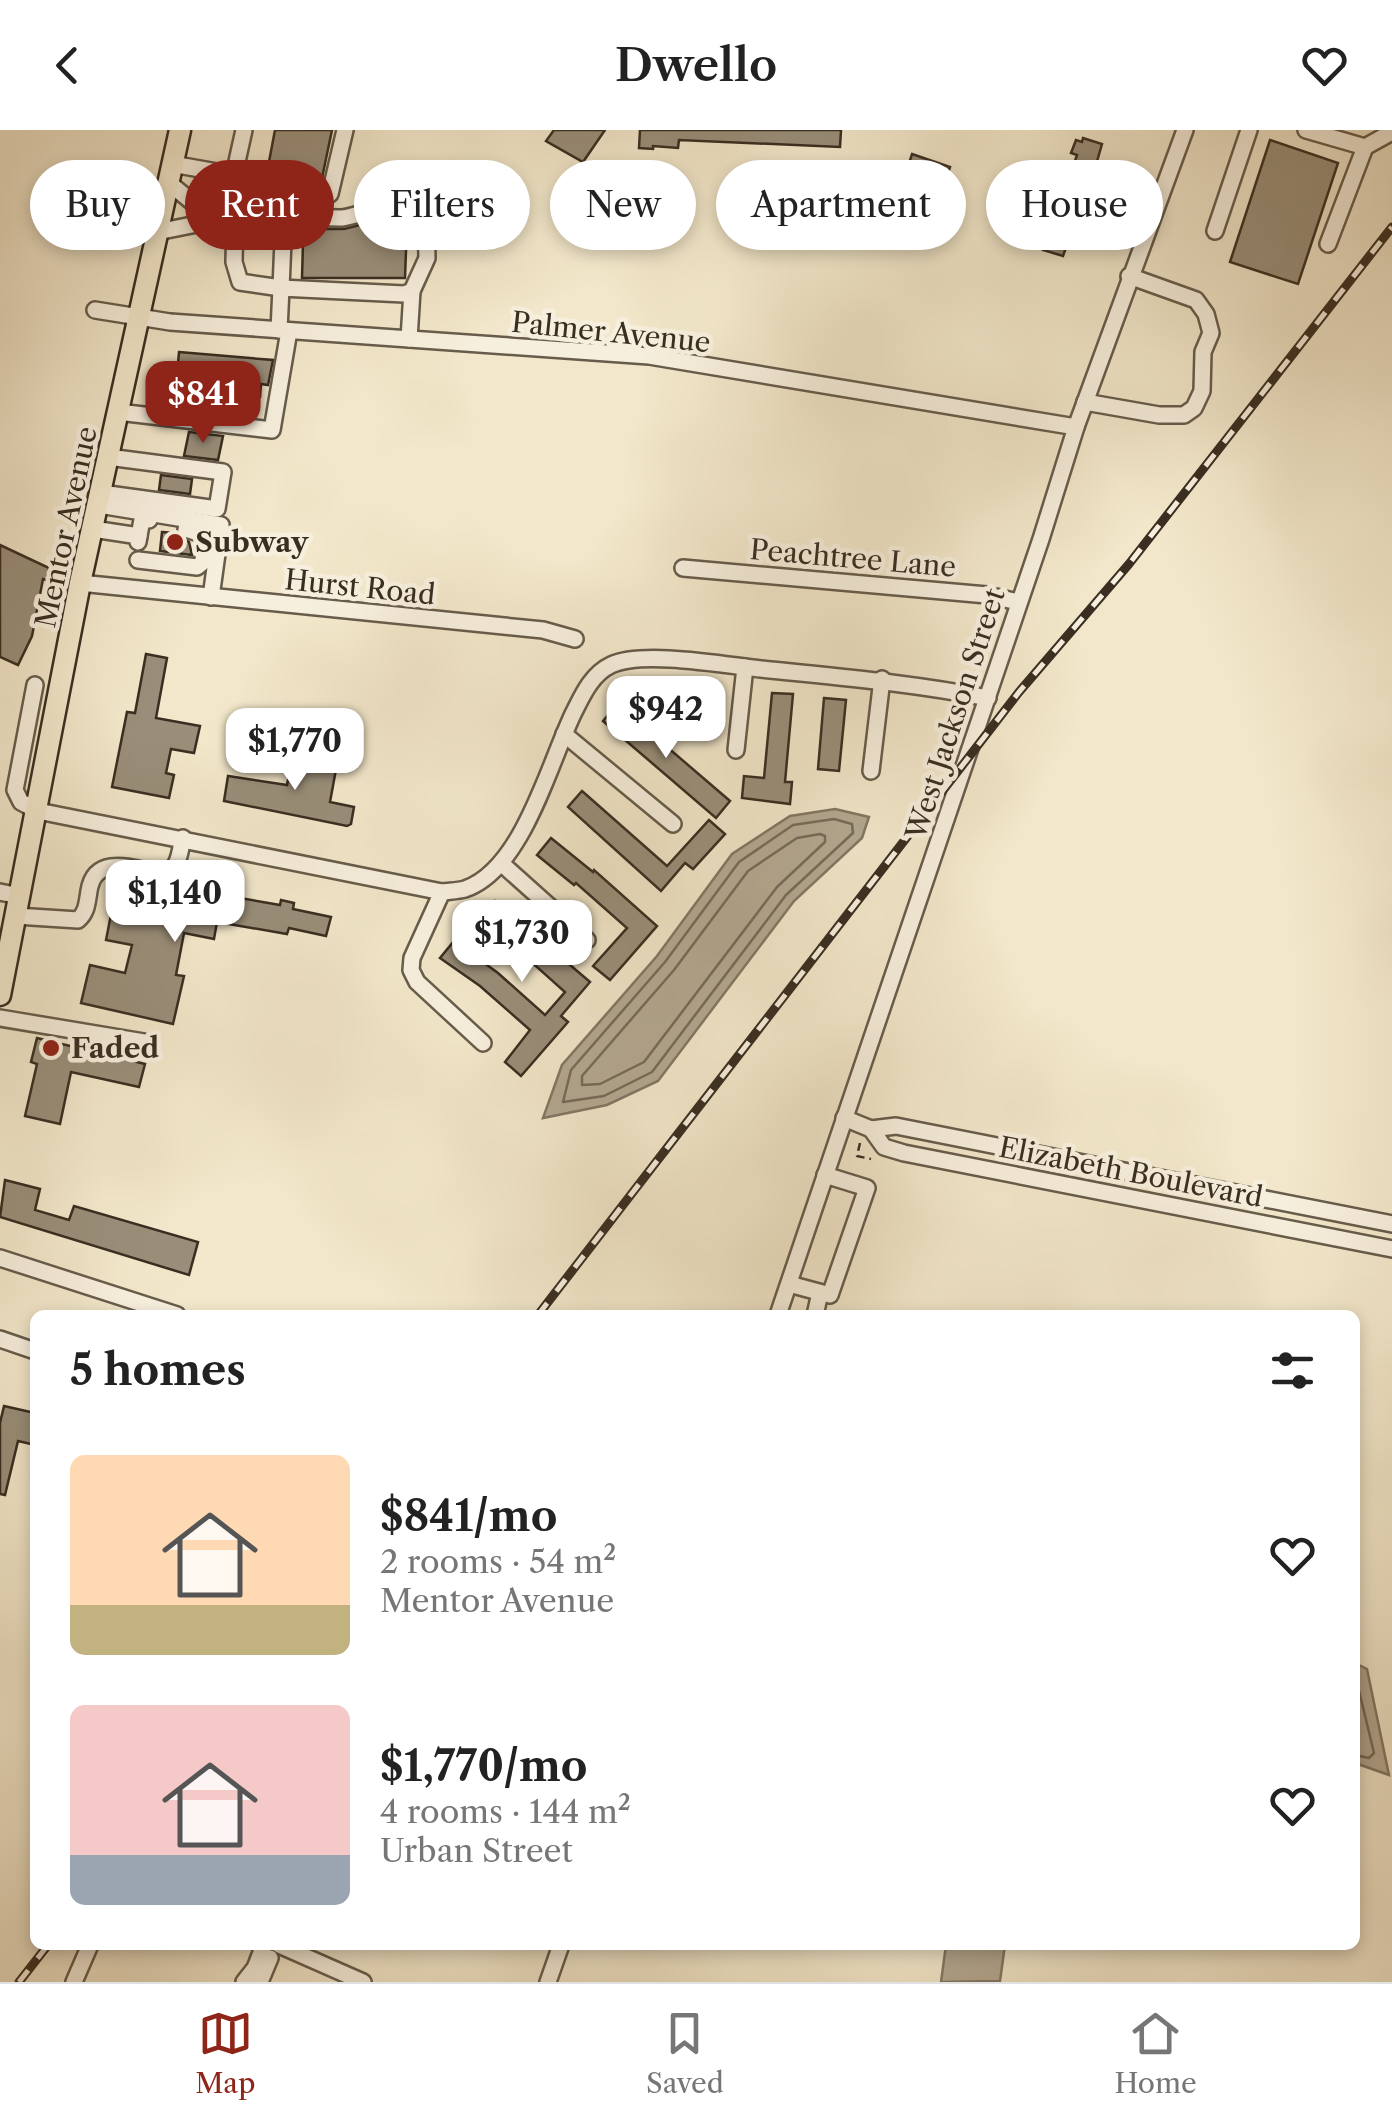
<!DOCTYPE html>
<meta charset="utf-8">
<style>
:root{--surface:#fff;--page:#f6f6f6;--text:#222;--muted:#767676;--line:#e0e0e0;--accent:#8f2418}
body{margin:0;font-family:"Libre Caslon Text",serif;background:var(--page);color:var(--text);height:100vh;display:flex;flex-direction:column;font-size:38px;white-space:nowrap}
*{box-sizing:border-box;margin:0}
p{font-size:32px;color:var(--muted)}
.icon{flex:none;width:55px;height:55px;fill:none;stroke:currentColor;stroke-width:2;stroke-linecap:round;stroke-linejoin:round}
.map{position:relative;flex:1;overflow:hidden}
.sheet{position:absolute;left:30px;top:1180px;width:1330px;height:640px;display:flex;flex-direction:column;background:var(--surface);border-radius:15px;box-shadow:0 5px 15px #0003}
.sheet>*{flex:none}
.banner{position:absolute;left:30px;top:30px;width:1332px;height:90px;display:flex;gap:20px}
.price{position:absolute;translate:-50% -85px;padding:0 22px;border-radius:20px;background:#fff;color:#222;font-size:32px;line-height:65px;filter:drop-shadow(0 2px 5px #0008)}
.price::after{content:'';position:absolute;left:50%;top:60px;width:30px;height:22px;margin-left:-15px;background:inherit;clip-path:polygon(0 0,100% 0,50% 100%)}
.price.on{background:var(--accent);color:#fff}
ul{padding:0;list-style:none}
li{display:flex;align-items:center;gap:30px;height:250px;padding:0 40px}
li span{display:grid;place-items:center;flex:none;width:280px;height:200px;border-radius:15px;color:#555}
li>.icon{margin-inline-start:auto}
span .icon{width:120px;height:120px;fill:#fffc;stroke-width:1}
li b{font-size:42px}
h2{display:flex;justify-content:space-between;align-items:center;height:120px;padding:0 40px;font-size:42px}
.pill{padding:0 35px;border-radius:45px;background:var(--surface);box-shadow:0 5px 15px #0003;font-size:35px;line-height:90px}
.pill.on{background:var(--accent);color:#fff}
header{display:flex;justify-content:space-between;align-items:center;height:130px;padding:0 40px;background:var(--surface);font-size:45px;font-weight:600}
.dock{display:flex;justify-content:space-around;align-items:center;height:140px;border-top:2px solid var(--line);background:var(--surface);font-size:28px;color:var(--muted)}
.dock a{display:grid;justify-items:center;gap:5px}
.dock .on{color:var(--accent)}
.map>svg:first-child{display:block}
</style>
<header><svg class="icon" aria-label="back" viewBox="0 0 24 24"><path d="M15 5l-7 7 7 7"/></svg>Dwello<svg class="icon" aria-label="heart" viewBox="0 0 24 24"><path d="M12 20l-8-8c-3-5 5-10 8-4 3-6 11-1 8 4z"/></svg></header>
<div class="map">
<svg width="1392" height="1852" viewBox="0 0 1392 1852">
<rect width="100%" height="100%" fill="#f2e7ca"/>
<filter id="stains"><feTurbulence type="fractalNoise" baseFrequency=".002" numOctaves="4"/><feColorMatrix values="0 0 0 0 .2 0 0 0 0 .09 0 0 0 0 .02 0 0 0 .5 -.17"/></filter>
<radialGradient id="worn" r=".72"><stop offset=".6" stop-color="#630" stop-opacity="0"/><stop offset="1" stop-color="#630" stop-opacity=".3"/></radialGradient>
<g fill="#b3a891" stroke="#827764" stroke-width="2.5">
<polygon points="835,679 869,687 862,708 794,771 658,951 607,975 543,988 562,935 657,826 732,724 790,686"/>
<polygon points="1355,1533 1367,1539 1389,1645 1355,1633"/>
<polygon points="946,1815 1005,1815 1000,1851 941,1852"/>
</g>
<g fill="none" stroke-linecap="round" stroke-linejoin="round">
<g stroke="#766b59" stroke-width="2.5">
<polygon points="834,689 852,694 853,703 786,765 652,942 604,966 563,972 571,940 665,832 739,732 793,695"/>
<polygon points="820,704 825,706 825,712 777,757 644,932 600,954 582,955 582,946 674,840 748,741 797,708"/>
<polyline points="1355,1544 1374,1623 1369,1628 1355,1625"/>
</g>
</g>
<g fill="#998e79" stroke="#392e21" stroke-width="2.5">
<polygon points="275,0 332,0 322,48 268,37"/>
<polygon points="554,0 605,0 583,32 546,11"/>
<polygon points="640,0 841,0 840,17 679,10 678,18 653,16 653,19 639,18"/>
<polygon points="1083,8 1102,14 1089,59 1068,52 1077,25 1071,23 1076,10 1082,12"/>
<polygon points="1270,10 1338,33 1298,154 1230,132"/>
<polygon points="912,24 950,37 944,56 906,43"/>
<polygon points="1052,82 1076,89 1063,126 1043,120"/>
<polygon points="367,93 407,94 405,148 302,148 303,113 308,113 309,99 344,99"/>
<polygon points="179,222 273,230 268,255 261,254 260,267 230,269 230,279 163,273 166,244 177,245"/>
<polygon points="189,302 223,306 218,330 184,326"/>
<polygon points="161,345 192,349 190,364 159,360"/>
<polygon points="162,402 176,403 189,412 192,425 160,421"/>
<polygon points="0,415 49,438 47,450 43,449 32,506 18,535 0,527"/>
<polygon points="146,524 167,528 156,588 200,596 194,623 171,619 166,643 174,645 169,668 112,657 127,582 135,583"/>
<polygon points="644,550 715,562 713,584 642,570"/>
<polygon points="772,563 793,564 785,652 792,652 790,674 742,668 744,646 764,648"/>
<polygon points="824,568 846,570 839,641 818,639"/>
<polygon points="617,574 730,671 716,688 603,591"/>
<polygon points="293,624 337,634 330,672 354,677 351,694 347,696 224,671 228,646 287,655"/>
<polygon points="582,661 667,736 709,690 725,704 693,739 685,733 661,761 568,677"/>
<polygon points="551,708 593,742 594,740 657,796 610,850 593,836 627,798 576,753 574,755 537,725"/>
<polygon points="202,757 218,760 217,764 280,775 281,770 294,773 293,779 331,787 326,806 289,798 287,804 217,792 214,809 184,803 176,845 184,846 173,894 81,873 90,835 125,843 132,815 106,810 116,759 199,776"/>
<polygon points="495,771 590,852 561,886 568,892 521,946 505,932 530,900 480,856 440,828 454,811 498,843 545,885 565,862 481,787"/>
<polygon points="37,908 145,934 139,957 71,942 60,994 25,986 37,934 31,932"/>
<polygon points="5,1050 40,1059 35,1080 69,1090 74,1076 198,1112 189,1145 0,1087"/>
<polygon points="4,1276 35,1283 35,1315 18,1311 5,1365 0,1364 0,1293"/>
</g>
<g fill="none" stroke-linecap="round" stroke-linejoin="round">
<defs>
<g id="minor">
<polyline points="244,0 234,45 244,58 275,67 315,73 330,64 345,0"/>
<polyline points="1306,0 1365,17 1328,114"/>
<polyline points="1365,17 1392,2"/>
<polyline points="172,34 234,45"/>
<polyline points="235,85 234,132 240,152 281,158 284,87"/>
<path d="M209,86l133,2c27,-3 61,-29 84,-4l1,44 -15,33 -8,3 -123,-6 -2,42"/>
<polyline points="1215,101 1249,0"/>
<polyline points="157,102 197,94 209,86 168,52"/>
<polyline points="95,180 170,192 649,226 1076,297"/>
<polyline points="409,209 412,161"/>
<polyline points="1085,272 1159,285 1184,285 1194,278 1202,261 1203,222 1211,203 1206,184 1196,170 1129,146"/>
<polyline points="118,282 272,300 289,201"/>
<polyline points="101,363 217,379 223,342 108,327"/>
<polyline points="99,375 221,395 211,467"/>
<polyline points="93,399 139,406 138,412"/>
<polyline points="139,406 143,384 149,390"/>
<polyline points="138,430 197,437 203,432 205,405 186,399"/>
<polyline points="683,438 987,465 1018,472"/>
<polyline points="80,453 543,500 575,509"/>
<polyline points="35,555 15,660 21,672 38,681 442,762"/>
<polyline points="564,604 673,694"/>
<polyline points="736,620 745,537"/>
<polyline points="871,641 882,549"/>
<polyline points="501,733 587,810"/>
<polyline points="0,762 20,766"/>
<path d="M16,786l62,4c9,-8 9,-17 11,-29 6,-38 45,-22 72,-17 19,-4 18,-20 22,-36"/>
<polyline points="0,888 144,912"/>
<path d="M483,913l-66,-61 -6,-12 1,-12 30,-66c7,-1 16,-1 23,-3 58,-20 84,-126 109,-177 9,-18 18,-38 37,-47 31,-15 114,0 150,4 77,8 151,14 227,29"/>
<polyline points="844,988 871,999 896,996 1392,1094"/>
<polyline points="871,999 884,1017 904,1023 1392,1119"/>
<polyline points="0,1128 177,1185"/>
<polyline points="789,1154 830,1165 867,1058 825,1045"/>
<polyline points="778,1185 1041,409 1076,297 1185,0"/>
<polyline points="815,1185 820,1163"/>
<polyline points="0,1209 35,1221"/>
<polyline points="279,1815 363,1852"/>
<polyline points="74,1852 90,1815"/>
<polyline points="244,1852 255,1838 264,1815"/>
<polyline points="260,1852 270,1828"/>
<polyline points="548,1852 561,1815"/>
</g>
<polyline id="major" points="0,865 80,453 180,0"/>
</defs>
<use href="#minor" stroke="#675c4b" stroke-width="20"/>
<use href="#major" stroke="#392e21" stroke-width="25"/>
<polyline stroke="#392e21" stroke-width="2.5" stroke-dasharray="8 5" stroke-linecap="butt" points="860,1013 857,1026 871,1029"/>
<use href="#minor" stroke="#f7efdd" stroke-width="15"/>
<use href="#major" stroke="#f2e7ca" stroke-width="20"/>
<defs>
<g id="rail">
<polyline points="538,1185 1019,562 1129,434 1392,97"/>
<polyline points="19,1852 48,1815"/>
</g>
</defs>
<use href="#rail" stroke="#392e21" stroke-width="9"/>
<use href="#rail" stroke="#f7efdd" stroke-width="5" stroke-dasharray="15" stroke-linecap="butt"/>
</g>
<g fill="#8f2418" stroke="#f7efdd" stroke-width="4">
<circle cx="175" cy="412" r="10"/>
<circle cx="51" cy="918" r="10"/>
</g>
<g text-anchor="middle" stroke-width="9" stroke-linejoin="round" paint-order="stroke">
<g font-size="28" fill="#392e21" stroke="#f7efdd">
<text transform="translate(611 202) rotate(6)" y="10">Palmer Avenue</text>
<text transform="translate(66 397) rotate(-78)" y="10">Mentor Avenue</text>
<text transform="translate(853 428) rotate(5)" y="10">Peachtree Lane</text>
<text transform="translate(360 457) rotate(6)" y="10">Hurst Road</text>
<text transform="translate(955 584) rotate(-72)" y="10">West Jackson Street</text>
<text transform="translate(1131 1042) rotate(11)" y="10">Elizabeth Boulevard</text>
</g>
<g font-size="28" font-weight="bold" fill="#392e21" stroke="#f7efdd" text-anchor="start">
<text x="195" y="422">Subway</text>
<text x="71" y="928">Faded</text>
</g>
</g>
<rect width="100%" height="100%" filter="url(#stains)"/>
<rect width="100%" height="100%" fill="url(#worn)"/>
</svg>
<b class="price on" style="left:203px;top:316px">$841</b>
<b class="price" style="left:666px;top:631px">$942</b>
<b class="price" style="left:295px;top:663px">$1,770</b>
<b class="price" style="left:175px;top:815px">$1,140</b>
<b class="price" style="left:522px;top:855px">$1,730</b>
<div class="banner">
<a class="pill">Buy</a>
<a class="pill on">Rent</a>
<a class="pill">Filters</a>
<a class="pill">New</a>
<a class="pill">Apartment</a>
<a class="pill">House</a>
</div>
<section class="sheet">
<h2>5 homes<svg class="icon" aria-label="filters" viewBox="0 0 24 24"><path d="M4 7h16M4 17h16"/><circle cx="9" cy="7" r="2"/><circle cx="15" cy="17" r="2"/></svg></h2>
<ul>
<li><span style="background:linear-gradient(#ffd9b3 75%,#c2b280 0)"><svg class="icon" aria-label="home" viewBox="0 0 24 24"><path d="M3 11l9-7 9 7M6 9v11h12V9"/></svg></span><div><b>$841/mo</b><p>2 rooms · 54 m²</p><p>Mentor Avenue</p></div><svg class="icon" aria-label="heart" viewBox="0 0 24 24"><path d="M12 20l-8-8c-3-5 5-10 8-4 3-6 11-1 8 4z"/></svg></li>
<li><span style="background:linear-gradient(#f6c9c9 75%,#9aa5b1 0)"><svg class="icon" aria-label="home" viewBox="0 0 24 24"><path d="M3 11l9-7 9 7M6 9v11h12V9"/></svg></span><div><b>$1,770/mo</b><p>4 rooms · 144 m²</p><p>Urban Street</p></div><svg class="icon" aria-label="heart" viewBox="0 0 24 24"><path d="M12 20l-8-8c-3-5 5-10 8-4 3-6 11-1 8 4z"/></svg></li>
</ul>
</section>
</div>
<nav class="dock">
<a class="on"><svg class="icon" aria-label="map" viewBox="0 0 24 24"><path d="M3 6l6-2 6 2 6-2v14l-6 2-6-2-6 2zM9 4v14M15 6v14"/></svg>Map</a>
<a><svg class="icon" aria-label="saved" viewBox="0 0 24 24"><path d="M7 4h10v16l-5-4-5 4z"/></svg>Saved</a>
<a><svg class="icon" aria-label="home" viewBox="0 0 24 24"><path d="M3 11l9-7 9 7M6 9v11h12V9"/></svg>Home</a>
</nav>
